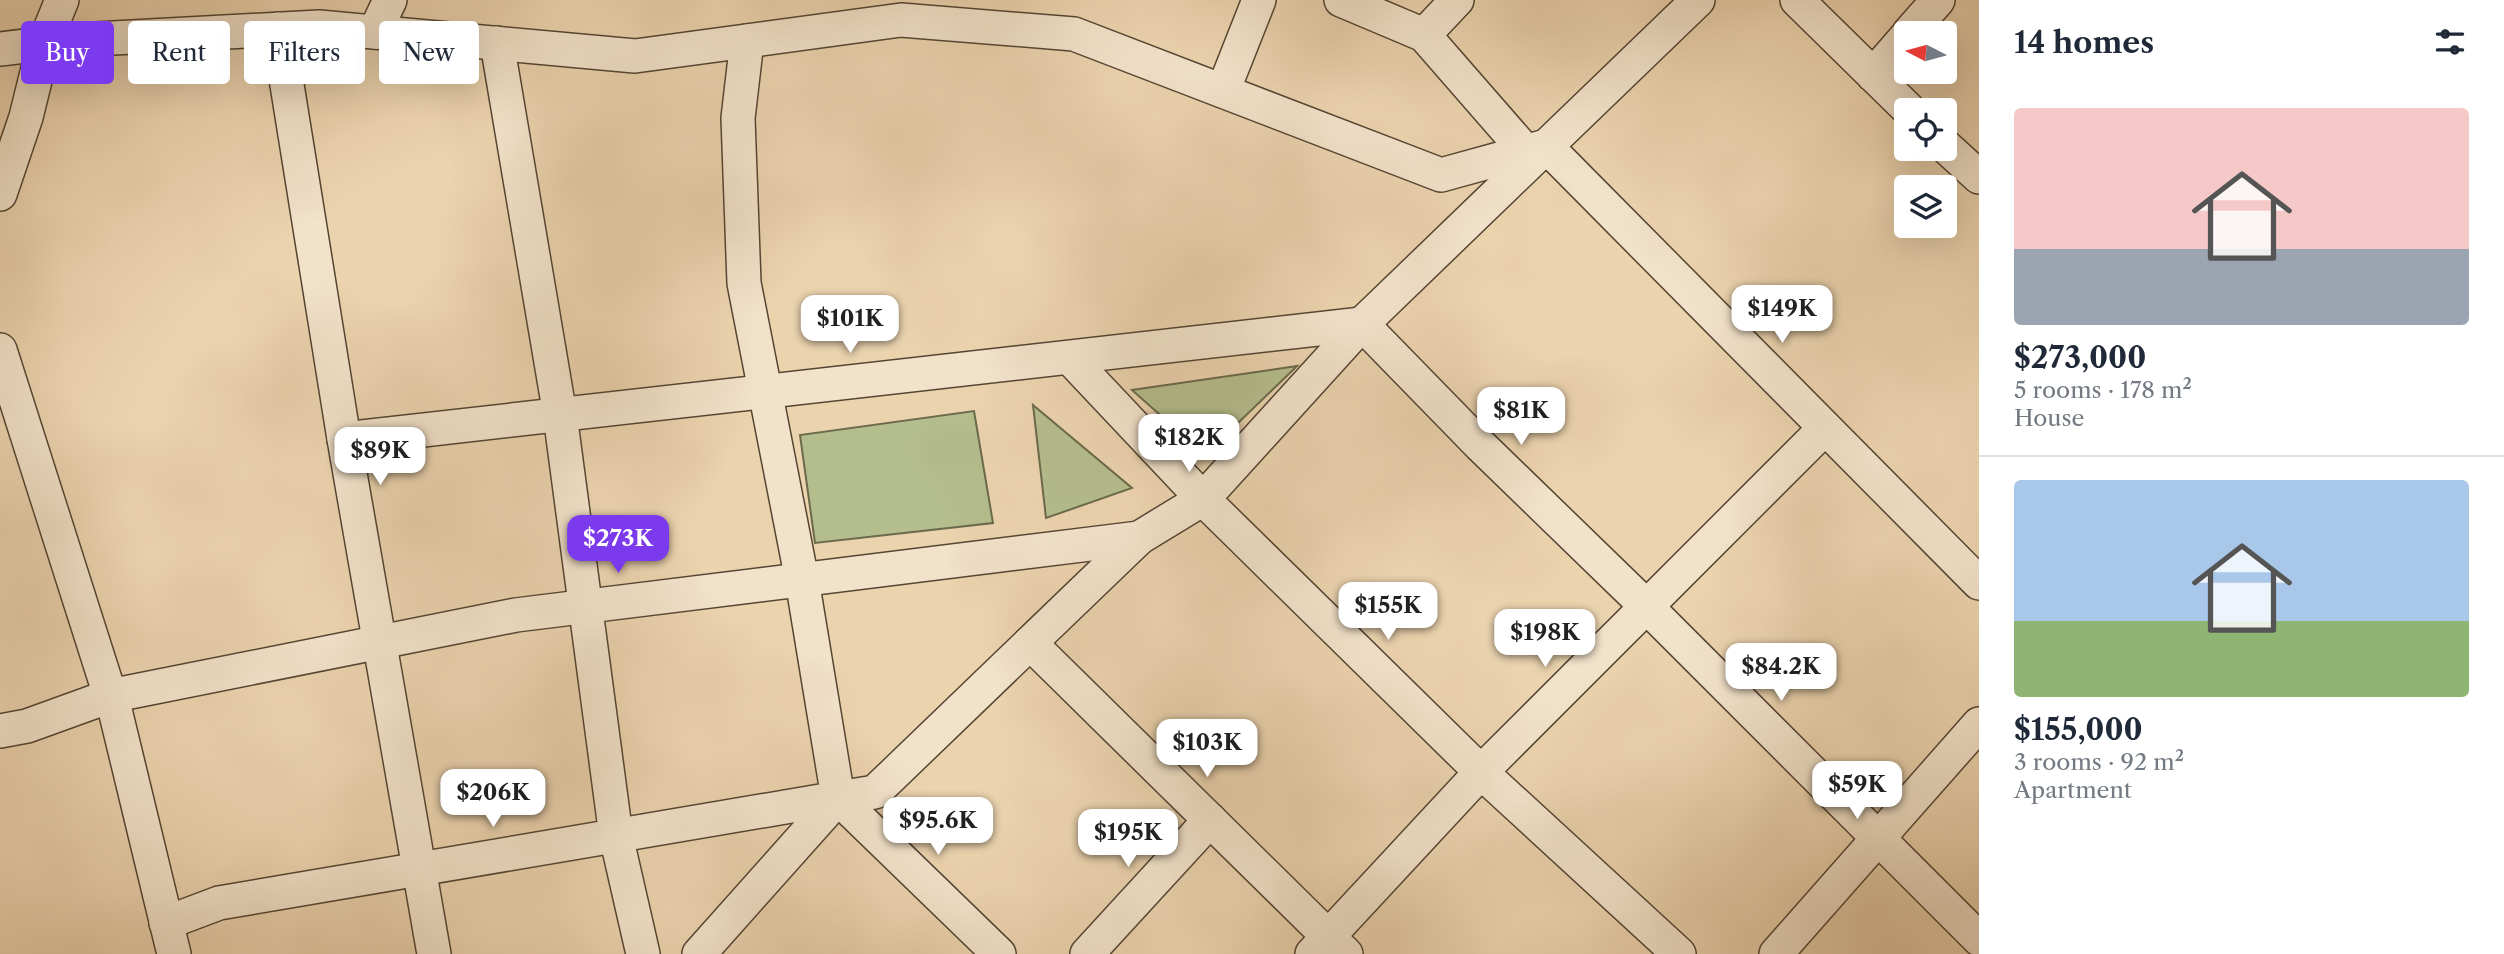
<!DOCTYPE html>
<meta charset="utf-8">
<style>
:root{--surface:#fff;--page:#f2f2f3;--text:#1f2937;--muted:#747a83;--line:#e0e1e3;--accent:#7c3aed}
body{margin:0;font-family:"Libre Caslon Text",serif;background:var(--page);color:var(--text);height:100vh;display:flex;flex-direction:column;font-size:26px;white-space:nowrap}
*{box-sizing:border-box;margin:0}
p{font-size:23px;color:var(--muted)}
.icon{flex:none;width:38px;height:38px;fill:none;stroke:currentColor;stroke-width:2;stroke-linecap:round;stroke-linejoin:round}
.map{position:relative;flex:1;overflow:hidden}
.panel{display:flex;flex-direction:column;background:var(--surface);width:525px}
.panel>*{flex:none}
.guide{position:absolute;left:21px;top:21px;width:665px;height:63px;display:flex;gap:14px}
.needle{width:46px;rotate:276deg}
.fabs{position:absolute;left:1894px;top:21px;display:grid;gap:14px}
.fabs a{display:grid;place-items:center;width:63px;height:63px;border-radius:7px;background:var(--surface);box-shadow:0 7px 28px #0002;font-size:35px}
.price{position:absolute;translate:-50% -60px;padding:0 16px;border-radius:14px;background:#fff;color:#222;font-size:23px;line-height:46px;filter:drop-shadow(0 2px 4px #0008)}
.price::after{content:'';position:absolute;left:50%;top:42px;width:21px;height:16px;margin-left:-10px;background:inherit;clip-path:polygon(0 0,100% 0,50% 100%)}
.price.selected{background:var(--accent);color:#fff}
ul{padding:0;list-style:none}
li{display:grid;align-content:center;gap:14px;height:371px;padding:0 35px}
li+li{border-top:2px solid var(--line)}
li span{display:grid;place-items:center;height:217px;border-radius:7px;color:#555}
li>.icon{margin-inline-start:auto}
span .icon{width:126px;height:126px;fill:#fffc;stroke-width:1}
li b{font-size:30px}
h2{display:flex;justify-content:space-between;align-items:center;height:84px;padding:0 35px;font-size:30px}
.pill{padding:0 24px;border-radius:7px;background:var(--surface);box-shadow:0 7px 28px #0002;font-size:24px;line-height:63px}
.pill.selected{background:var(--accent);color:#fff}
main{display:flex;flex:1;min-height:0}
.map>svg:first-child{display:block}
</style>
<main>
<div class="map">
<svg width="1979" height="954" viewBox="0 0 1979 954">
<rect width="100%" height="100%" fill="#ebd3ae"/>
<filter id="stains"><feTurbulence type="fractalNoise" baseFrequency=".00286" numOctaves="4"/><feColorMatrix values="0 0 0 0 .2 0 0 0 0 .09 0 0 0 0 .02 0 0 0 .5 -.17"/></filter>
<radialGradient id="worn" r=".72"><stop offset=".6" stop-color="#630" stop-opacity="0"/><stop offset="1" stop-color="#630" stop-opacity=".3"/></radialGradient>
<g fill="#b4bd8c" stroke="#6b6a4b" stroke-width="2">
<polygon points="1297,366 1205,455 1132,390"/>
<polygon points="1033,405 1132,488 1046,518"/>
<polygon points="974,411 993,523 815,543 800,435"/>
</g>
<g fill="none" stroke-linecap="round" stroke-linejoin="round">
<defs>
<g id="street">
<polyline points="1341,0 1424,35 1526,152"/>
<polyline points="1797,0 1909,110"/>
<polyline points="278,29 344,439 434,954"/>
<polyline points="375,32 390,0"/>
<polyline points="1909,33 1938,0"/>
<polyline points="1424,35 1457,0"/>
<polyline points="747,41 738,118 744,283 802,580 838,798 999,954"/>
<polyline points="497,43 560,415 616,836 643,954"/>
<polyline points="0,49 76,40 319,27 635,56 901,20 1074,34 1441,175 1546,146 1979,583"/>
<polyline points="1873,75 1906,37"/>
<polyline points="1223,91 1259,0"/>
<polyline points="1944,145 1979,177"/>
<polyline points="0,194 26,117 44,44 62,0"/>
<polyline points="0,350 116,714 174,954"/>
<polyline points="1070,358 1203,499 1481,772 1679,954"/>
<polyline points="344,439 1362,324 1480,445 1646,606 1979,939"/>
<polyline points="1030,643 1346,954"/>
<polyline points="0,731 27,726 110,696 516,615 1139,538"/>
<polyline points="166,923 219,903 838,798"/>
<polyline points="699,954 838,798 875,792 1139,538 1203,499 1362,324 1698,0"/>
<polyline points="1087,954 1210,820"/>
<polyline points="1312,954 1481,772 1825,428"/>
<polyline points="1776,954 1979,724"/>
</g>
</defs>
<use href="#street" stroke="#544533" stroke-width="36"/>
<use href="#street" stroke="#f2e2ca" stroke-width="33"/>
</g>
<rect width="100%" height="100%" filter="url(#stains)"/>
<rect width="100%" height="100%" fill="url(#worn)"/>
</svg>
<div class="fabs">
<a><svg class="needle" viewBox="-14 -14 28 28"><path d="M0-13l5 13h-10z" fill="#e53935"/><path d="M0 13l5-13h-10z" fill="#747a83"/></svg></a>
<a><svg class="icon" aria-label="locate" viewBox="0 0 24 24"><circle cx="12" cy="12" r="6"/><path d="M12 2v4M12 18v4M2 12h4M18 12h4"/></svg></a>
<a><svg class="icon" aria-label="layers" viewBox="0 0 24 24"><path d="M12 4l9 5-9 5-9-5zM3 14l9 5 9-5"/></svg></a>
</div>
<b class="price" style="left:1782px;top:345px">$149K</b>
<b class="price" style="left:850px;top:355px">$101K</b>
<b class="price" style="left:1521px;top:447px">$81K</b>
<b class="price" style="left:1189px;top:474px">$182K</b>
<b class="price" style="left:380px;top:487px">$89K</b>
<b class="price selected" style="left:618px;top:575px">$273K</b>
<b class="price" style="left:1388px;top:642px">$155K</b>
<b class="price" style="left:1545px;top:669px">$198K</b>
<b class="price" style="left:1781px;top:703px">$84.2K</b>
<b class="price" style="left:1207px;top:779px">$103K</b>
<b class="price" style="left:1857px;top:821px">$59K</b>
<b class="price" style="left:493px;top:829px">$206K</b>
<b class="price" style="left:938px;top:857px">$95.6K</b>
<b class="price" style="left:1128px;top:869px">$195K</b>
<div class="guide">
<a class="pill selected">Buy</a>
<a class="pill">Rent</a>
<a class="pill">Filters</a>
<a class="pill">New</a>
</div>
</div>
<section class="panel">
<h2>14 homes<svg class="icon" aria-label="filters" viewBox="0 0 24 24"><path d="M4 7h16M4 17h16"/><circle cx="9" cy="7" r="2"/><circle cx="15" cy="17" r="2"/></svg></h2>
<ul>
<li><span style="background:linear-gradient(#f6c9c9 65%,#9aa5b1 0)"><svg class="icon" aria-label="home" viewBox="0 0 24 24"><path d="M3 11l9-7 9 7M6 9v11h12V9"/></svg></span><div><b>$273,000</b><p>5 rooms · 178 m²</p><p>House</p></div></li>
<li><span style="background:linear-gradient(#a9c7e8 65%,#8fb573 0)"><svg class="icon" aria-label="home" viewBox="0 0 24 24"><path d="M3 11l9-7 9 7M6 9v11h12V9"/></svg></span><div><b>$155,000</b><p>3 rooms · 92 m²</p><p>Apartment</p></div></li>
</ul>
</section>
</main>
